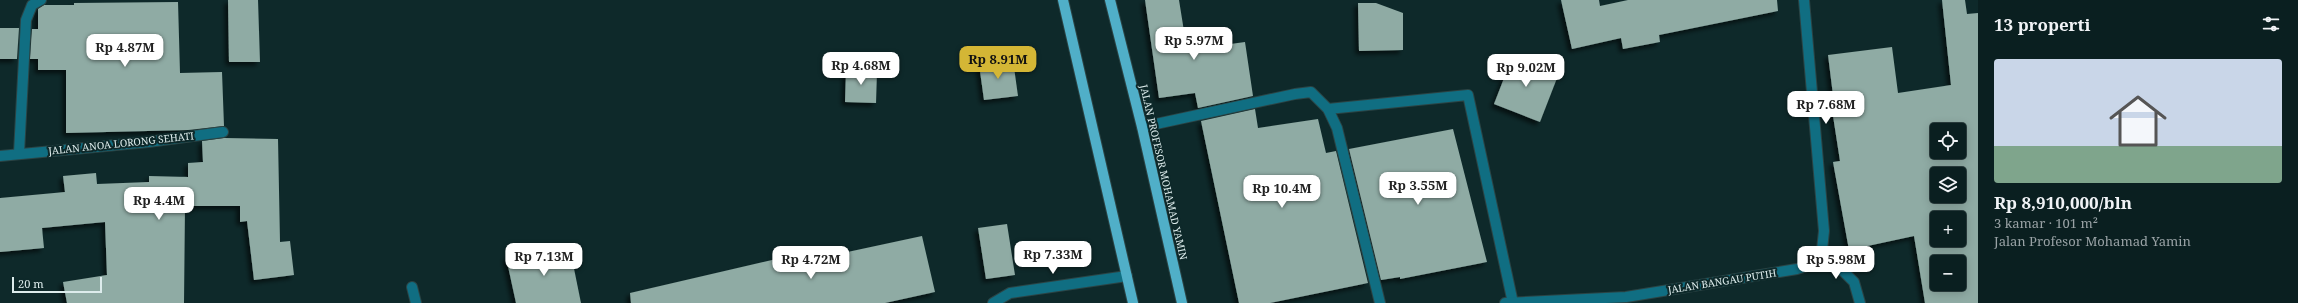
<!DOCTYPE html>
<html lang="id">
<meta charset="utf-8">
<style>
:root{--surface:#0a1f20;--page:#182c2d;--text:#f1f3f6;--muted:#99a2a5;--line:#2a3d3e;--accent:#d4b635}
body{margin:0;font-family:"Noto Serif",serif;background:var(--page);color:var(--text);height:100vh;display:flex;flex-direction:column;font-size:15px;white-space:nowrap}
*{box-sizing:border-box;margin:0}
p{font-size:13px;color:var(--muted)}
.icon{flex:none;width:22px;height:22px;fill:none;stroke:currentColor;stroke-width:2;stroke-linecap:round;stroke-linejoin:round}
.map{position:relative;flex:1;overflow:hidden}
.panel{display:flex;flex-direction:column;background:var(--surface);width:320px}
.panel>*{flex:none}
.buttons{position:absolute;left:1930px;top:123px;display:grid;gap:8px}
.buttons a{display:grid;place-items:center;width:36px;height:36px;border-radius:4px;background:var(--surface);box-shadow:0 2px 10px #0003,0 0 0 1px var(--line);font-size:20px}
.scale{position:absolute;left:12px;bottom:10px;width:90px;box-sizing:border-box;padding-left:4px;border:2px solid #ddecec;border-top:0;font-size:11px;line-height:14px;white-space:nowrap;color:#ddecec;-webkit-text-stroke:3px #0e292a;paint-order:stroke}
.price{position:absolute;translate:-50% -34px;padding:0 9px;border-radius:8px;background:#fff;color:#222;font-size:13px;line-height:26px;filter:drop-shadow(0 1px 2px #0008)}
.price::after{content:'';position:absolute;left:50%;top:24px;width:12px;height:9px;margin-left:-6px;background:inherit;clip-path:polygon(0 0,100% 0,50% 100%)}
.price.selected{background:var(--accent);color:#111}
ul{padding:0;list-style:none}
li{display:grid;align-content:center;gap:8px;height:212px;padding:0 16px}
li+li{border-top:1px solid var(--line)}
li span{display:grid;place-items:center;height:124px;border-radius:4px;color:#555}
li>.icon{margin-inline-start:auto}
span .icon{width:72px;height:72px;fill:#fffc;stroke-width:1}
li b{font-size:17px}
h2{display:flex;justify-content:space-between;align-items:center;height:48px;padding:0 16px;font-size:17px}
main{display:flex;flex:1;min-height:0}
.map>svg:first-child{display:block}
</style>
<main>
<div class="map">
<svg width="1978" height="303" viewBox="0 0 1978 303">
<defs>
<filter id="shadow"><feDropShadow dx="-3.5" dy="3.5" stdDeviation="2" flood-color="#0009"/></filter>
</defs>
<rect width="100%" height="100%" fill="#0e292a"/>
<g fill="#8faba4" fill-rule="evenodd" filter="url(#shadow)">
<polygon points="228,0 258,0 260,62 229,62"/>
<polygon points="1145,0 1179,0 1187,50 1245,42 1253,96 1198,108 1195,93 1159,98"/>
<polygon points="1561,0 1599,0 1600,6 1628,0 1777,0 1778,11 1659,35 1660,42 1623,49 1621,38 1572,49"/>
<path d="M1942,0h23l2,14 11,-1v290h-53l-11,-67 -65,14 -16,-88 7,-1 -9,-58h3l-6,-48 64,-8 6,46 53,-8zM1937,130h22v22h-22zM1937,174h22v22h-22zM1937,218h22v22h-22zM1937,262h22v22h-22z"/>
<polygon points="178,2 180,73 222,72 224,126 188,130 66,133 66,70 38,70 38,59 30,59 32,29 38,29 38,9 44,5 74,5 74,3"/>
<polygon points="1358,3 1376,3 1403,13 1403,50 1359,51"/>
<polygon points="0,28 19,28 17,59 0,59"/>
<polygon points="1513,55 1559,73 1540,122 1494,104"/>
<polygon points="1013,60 1018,96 984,100 979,64"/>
<polygon points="846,70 877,71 876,103 845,102"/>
<polygon points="1255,109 1258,128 1318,119 1326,153 1336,151 1368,283 1270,303 1239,303 1201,121"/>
<polygon points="1453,129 1487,262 1400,279 1400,277 1381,280 1349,149"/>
<polygon points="224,138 278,139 280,242 290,241 294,275 254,280 247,221 240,222 240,206 185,206 184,303 67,303 63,282 107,275 105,222 42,228 44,248 0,252 0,198 65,192 63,176 96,173 97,184 149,182 149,176 188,177 188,163 203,162 202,141"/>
<polygon points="1007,224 1015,275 986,279 978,228"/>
<polygon points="922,236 935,292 885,303 631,303 630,293 785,257 787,265"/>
<polygon points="569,244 581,303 516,303 506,257"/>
</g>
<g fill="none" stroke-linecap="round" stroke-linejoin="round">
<defs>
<g id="minor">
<polyline points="1328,109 1468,95 1513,303"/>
<polyline points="1142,127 1295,94 1311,92 1328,109 1337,128 1380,303"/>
<polyline points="19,153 26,20 32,5 41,0"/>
<polyline points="0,156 148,142 223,132"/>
<polyline points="1822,250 1854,282 1860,303"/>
<polyline points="412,287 416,303"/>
<polyline points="993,303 1010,293 1127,276"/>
<polyline points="1505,303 1626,297 1797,269 1814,264 1822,250 1824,231 1804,0"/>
</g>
<g id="primary">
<polyline points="1063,0 1133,303"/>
<polyline points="1110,0 1142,127 1182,303"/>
</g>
</defs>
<use href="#minor" stroke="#2b4445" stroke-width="12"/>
<use href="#primary" stroke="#2b4445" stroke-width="12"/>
<use href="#minor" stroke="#106e82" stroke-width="10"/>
<use href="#primary" stroke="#50afc8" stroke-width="10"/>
</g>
<g text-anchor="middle" stroke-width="4" stroke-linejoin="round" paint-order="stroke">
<g font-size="10" fill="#ddecec" stroke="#0e292a">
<text transform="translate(121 143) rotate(-6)" y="4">JALAN ANOA LORONG SEHATI</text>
<text transform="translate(1164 172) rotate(77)" y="4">JALAN PROFESOR MOHAMAD YAMIN</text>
<text transform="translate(1722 281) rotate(-9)" y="4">JALAN BANGAU PUTIH</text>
</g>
</g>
</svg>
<div class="buttons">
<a><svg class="icon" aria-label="locate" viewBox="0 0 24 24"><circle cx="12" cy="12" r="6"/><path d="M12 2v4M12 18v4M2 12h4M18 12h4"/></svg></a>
<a><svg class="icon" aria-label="layers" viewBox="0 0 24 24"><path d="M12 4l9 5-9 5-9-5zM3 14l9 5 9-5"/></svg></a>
<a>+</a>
<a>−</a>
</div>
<div class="scale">20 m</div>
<b class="price" style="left:1194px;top:61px">Rp 5.97M</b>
<b class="price" style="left:125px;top:68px">Rp 4.87M</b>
<b class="price selected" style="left:998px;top:80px">Rp 8.91M</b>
<b class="price" style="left:861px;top:86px">Rp 4.68M</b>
<b class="price" style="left:1526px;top:88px">Rp 9.02M</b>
<b class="price" style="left:1826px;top:125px">Rp 7.68M</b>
<b class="price" style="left:1418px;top:206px">Rp 3.55M</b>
<b class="price" style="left:1282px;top:209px">Rp 10.4M</b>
<b class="price" style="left:159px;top:221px">Rp 4.4M</b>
<b class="price" style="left:1053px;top:275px">Rp 7.33M</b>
<b class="price" style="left:544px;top:277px">Rp 7.13M</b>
<b class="price" style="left:811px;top:280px">Rp 4.72M</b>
<b class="price" style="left:1836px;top:280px">Rp 5.98M</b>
</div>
<section class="panel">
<h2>13 properti<svg class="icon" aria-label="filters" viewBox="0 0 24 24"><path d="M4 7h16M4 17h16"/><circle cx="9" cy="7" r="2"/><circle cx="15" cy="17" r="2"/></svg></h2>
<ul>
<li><span style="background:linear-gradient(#c9d6e8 70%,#7fa58c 0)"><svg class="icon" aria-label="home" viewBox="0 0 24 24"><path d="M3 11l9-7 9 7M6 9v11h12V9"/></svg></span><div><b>Rp 8,910,000/bln</b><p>3 kamar · 101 m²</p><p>Jalan Profesor Mohamad Yamin</p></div></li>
</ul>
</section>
</main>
